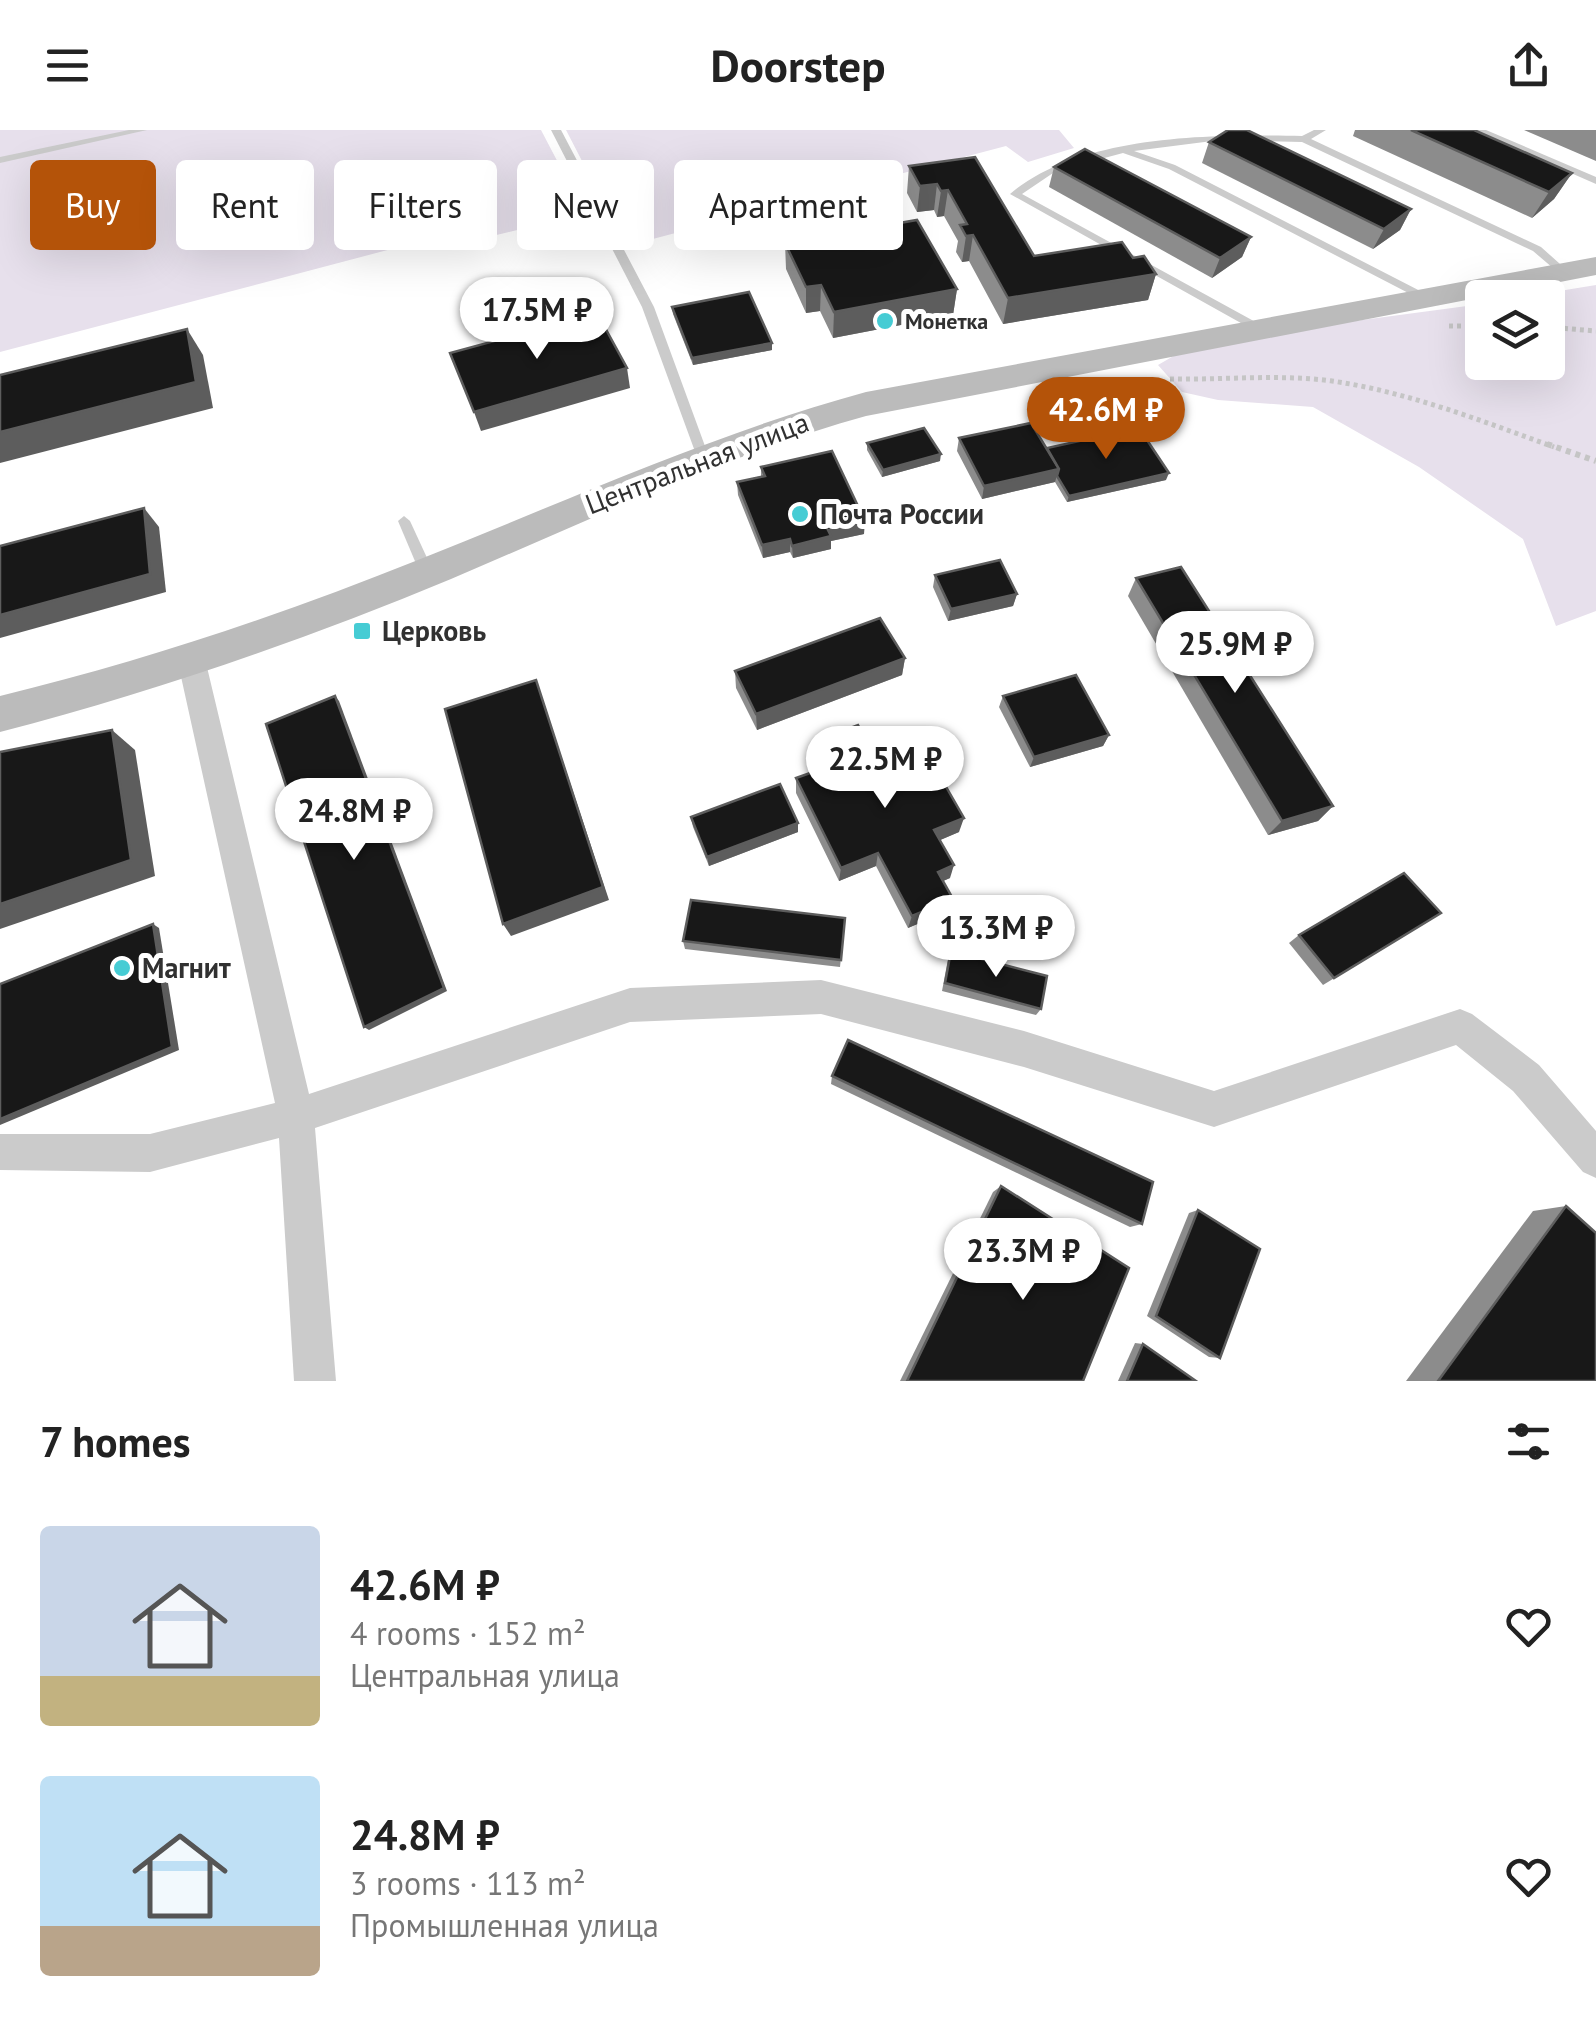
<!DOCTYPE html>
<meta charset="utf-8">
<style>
:root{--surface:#fff;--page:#f2f2f2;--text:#222;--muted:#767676;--accent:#b45309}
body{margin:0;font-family:"PT Sans",sans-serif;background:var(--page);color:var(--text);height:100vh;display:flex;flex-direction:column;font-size:38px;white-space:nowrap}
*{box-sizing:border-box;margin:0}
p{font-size:32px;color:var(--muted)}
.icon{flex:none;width:55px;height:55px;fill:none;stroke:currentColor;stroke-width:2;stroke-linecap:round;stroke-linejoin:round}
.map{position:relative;height:1251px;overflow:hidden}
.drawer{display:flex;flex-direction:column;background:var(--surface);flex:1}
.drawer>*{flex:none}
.top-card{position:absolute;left:30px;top:30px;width:1000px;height:90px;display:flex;gap:20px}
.fabs{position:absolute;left:1465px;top:150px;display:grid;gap:20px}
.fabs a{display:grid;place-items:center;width:100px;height:100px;border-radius:10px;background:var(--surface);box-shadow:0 10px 40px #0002;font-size:50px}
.price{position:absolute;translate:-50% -85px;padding:0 22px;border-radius:35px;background:#fff;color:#222;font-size:32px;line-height:65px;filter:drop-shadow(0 2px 5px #0008)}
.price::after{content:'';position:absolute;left:50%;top:60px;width:30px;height:22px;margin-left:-15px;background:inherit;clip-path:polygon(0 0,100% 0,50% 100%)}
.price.selected{background:var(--accent);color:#fff}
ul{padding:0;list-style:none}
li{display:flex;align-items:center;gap:30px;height:250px;padding:0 40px}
li span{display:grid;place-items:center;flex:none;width:280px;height:200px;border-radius:10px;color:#555}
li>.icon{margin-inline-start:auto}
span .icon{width:120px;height:120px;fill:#fffc;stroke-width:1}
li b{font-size:42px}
h2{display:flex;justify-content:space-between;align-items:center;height:120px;padding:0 40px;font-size:42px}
.tag{padding:0 35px;border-radius:10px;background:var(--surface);box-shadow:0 10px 40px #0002;font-size:35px;line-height:90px}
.tag.selected{background:var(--accent);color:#fff}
header{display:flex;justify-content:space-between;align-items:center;height:130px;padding:0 40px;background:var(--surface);font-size:45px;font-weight:800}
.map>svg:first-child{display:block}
</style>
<header><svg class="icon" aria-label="menu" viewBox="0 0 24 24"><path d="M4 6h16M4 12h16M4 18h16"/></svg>Doorstep<svg class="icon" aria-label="share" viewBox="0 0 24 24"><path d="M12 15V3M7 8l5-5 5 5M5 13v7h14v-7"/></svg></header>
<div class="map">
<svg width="1596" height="1251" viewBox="0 0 1596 1251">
<rect width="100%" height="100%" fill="#fff"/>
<g fill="#e7e0ec">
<polygon points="0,0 541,0 585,84 463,113 456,102 0,222"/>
<polygon points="566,0 1059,0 1074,18 1028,32 1006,16 626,116"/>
<polygon points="1596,155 1596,481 1556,496 1523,409 1419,337 1313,277 1218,270 1182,262 1158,235 1177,224 1347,192 1482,174 1482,232 1548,232 1548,168 1523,167"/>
</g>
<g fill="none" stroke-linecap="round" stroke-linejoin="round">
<g stroke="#c5c5c5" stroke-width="5" stroke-dasharray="4 4" stroke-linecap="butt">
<polyline points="1449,196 1482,196"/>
<polyline points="1548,197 1596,201"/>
<path d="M1170,249c54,1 109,-5 162,2 76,11 150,40 222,66"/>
</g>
<polyline stroke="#c5c5c5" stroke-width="6" stroke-dasharray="5 5" stroke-linecap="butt" points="1547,314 1596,331"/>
<g fill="#cbcbcb" fill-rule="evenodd">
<polygon points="129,0 147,0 0,33 0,27"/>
<polygon points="551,0 561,0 654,177 709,327 707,330 699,330 697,327 642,177"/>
<path d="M1314,0h12l-15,9 230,108 28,25 -1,2h-8l-27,-23 -231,-109 -82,-2 -86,11 41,14 253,130v4h-8l-251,-130 -46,-16 -67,18 -34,23 239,131 2,3 -6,4 -247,-138c70,-60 204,-60 292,-58z"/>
<polygon points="1473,0 1486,0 1596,47 1596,54"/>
<polygon points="404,386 410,391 434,443 432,447 427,448 420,443 398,391"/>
</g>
<polygon fill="#cbcbcb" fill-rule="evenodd" points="192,521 202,525 206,533 309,964 630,858 821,850 1024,901 1214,961 1460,879 1472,884 1539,935 1596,1001 1596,1048 1583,1042 1513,961 1456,915 1214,997 1024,937 821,884 630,892 315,998 336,1251 294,1251 279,1008 150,1042 0,1040 0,1004 150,1004 275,973 178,533 182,525"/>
<path fill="#bbb" fill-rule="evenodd" d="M1596,127v18l-730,141c-144,40 -278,105 -415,163 -147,61 -297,113 -451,153v-36c143,-35 281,-81 418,-136 149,-59 293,-126 448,-168z"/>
</g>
<g fill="#8c8c8c">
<polygon points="1355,0 1474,0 1572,43 1554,69 1532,88 1353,6"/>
<polygon points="1524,0 1596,0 1596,31"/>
<polygon points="1209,12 1411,79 1400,100 1373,119 1202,33"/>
<polygon points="975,27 1034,126 1133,128 1156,144 1148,170 1003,194 969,131 962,132 956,122 958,111 944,86 937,87 934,80 917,82 907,63 909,36"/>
<polygon points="1054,37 1251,107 1242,127 1212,148 1049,57"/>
<polygon points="814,68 861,100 957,159 953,185 833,208 820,181 806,183 786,139 785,113 824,106 813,82"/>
<polygon points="672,177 772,213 772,220 693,235 673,184"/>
<polygon points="959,308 1047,318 1166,350 1067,372 1055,352 982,369 957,321"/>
<polygon points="867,313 940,331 882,347 867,320"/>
<polygon points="761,337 864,404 831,411 831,419 793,428 790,422 763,428 738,365 737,352 761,346"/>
<polygon points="935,445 1017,464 1013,476 948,491 933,457"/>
<polygon points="1136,448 1333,676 1318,691 1268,705 1128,466"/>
<polygon points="905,528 902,545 757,600 736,558 735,541"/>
<polygon points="1003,566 1109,605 1103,616 1030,637 999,577"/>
<polygon points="816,611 872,620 959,702 940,710 950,748 943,751 948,781 908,798 876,736 839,751 796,663 796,648 822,639 816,626"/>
<polygon points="691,687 798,702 709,736 693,697"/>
<polygon points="1441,783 1323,855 1289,813 1299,805"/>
<polygon points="845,788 840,837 685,819 683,811"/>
<polygon points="951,821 1041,879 1036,885 942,861 948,829"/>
<polygon points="832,946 1142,1094 1130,1097 831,954"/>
<polygon points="1001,1056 1083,1251 900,1251 993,1062"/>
<polygon points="1566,1076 1596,1251 1406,1251 1533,1081"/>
<polygon points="1198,1080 1220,1228 1209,1227 1147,1186 1189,1083"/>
<polygon points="1135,1213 1143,1214 1196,1251 1118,1251"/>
</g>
<g fill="#5d5d5d">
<polygon points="1572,43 1554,69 1532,88 1549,62"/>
<polygon points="937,54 934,80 917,82 920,56"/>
<polygon points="948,60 944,86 937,87 941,61"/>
<polygon points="1411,79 1400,100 1373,119 1384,99"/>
<polygon points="861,91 860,105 826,110 827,96"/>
<polygon points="973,105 969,131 962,132 966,106"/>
<polygon points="1251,107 1242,127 1212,148 1220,128"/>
<polygon points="1156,144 1148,170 1003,194 1008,168"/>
<polygon points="821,155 820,181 806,183 806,157"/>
<polygon points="957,159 953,185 833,208 834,182"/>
<polygon points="187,199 203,225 213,278 0,333 0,302"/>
<polygon points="772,213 772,220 693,235 692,228"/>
<polygon points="627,238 630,258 481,301 474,282"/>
<polygon points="941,324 940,331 882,347 883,340"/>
<polygon points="1059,339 1055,352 982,369 984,356"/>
<polygon points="1169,343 1166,350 1067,372 1069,366"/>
<polygon points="144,378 159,397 166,462 0,508 0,485"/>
<polygon points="865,391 864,404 831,411 831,419 793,428 792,416 828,400"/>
<polygon points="790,409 790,422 763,428 762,415"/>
<polygon points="1017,464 1013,476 948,491 951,479"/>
<polygon points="905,528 902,545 757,600 756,584"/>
<polygon points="536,550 609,770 511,806 503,794"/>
<polygon points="335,566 339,571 447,861 369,900 364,897"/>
<polygon points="112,600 135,620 155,746 0,799 0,774"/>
<polygon points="1109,605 1103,616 1030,637 1034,627"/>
<polygon points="1333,676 1318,691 1268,705 1282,691"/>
<polygon points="964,688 959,702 931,714 934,700"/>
<polygon points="798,693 798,702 709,736 707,727"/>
<polygon points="878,723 876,736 839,751 841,738"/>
<polygon points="954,735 950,748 934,755 938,742"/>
<polygon points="953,769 948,781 908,798 912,786"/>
<polygon points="153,794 159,798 179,920 0,995 0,989"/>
</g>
<g fill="#181818" stroke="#5d5d5d" stroke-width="2.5">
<polygon points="1228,0 1247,0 1411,79 1384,99 1209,12"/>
<polygon points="1411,0 1474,0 1572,43 1549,62"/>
<polygon points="1085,19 1251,107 1220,128 1054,37"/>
<polygon points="975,27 1034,126 1122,112 1133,128 1144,126 1156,144 1008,168 973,105 966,106 960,95 967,94 948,60 941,61 937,54 920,56 909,36"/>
<polygon points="848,62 861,91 827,96 814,68"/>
<polygon points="917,90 957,159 834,182 821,155 806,157 785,113"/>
<polygon points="749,162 772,213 692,228 672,177"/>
<polygon points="597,183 627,238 474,282 450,223"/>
<polygon points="187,199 196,252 0,302 0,245"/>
<polygon points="1031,293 1059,339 984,356 959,308"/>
<polygon points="924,298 941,324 883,340 867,313"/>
<polygon points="1139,298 1169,343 1069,366 1057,346 1059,339 1047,318"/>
<polygon points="832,321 865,391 828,400 831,406 792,416 790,409 762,415 737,352 765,346 761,337"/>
<polygon points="144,378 150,444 0,485 0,416"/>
<polygon points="1000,430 1017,464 951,479 935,445"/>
<polygon points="1181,437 1333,676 1282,691 1136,448"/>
<polygon points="880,488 905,528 756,584 735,541"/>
<polygon points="1076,545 1109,605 1034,627 1003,566"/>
<polygon points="536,550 603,757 503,794 445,579"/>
<polygon points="335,566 444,858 364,897 266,594"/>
<polygon points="858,595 872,620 915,603 964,688 934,700 954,735 938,742 953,769 912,786 878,723 841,738 796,648 830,636 816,611"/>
<polygon points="112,600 131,730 0,774 0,622"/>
<polygon points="780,654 798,693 707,727 691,687"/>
<polygon points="1404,743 1441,783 1334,848 1299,805"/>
<polygon points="691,770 845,788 841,830 683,811"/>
<polygon points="153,794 172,917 0,989 0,854"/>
<polygon points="951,821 1047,846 1041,879 945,853"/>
<polygon points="848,910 1153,1052 1142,1094 832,946"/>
<polygon points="1001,1056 1129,1138 1083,1251 907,1251"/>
<polygon points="1566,1076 1596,1103 1596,1251 1438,1251"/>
<polygon points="1198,1080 1260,1119 1220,1228 1156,1186"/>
<polygon points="1143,1214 1196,1251 1127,1251"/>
</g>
<g fill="#46ccd4" stroke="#fff" stroke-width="4">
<circle cx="885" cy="191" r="10"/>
<circle cx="800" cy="384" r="10"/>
<rect x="352" y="491" width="20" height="20" rx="5"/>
<circle cx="122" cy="838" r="10"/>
</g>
<g text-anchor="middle" stroke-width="10" stroke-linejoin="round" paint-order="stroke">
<g font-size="22" font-weight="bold" fill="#313131" stroke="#fff" text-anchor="start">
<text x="905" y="199">Монетка</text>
</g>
<g font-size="28" fill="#313131" stroke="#fff">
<text transform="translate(697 333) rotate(-21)" y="10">Центральная улица</text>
</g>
<g font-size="28" font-weight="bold" fill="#313131" stroke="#fff" text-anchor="start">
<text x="820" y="394">Почта России</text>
<text x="382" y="511">Церковь</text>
<text x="142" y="848">Магнит</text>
</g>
</g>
</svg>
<div class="fabs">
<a><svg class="icon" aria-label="layers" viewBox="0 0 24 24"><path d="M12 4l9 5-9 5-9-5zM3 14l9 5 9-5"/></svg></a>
</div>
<b class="price" style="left:537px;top:232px">17.5M ₽</b>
<b class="price selected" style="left:1106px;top:332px">42.6M ₽</b>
<b class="price" style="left:1235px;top:566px">25.9M ₽</b>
<b class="price" style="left:885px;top:681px">22.5M ₽</b>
<b class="price" style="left:354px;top:733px">24.8M ₽</b>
<b class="price" style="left:996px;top:850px">13.3M ₽</b>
<b class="price" style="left:1023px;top:1173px">23.3M ₽</b>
<div class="top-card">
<a class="tag selected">Buy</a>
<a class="tag">Rent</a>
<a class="tag">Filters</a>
<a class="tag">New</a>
<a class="tag">Apartment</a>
</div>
</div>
<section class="drawer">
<h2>7 homes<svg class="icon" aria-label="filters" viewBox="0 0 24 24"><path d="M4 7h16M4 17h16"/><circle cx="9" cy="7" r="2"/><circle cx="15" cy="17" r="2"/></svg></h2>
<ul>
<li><span style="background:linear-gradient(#c9d6e8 75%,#c2b280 0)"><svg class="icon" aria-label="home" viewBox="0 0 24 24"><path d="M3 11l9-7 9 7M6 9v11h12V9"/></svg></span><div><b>42.6M ₽</b><p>4 rooms · 152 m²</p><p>Центральная улица</p></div><svg class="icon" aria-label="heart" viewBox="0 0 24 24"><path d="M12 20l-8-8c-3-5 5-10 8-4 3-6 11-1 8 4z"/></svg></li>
<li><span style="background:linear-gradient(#bfe0f5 75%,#b9a48a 0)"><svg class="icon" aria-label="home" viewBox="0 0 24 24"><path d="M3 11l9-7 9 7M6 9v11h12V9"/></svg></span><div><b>24.8M ₽</b><p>3 rooms · 113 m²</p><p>Промышленная улица</p></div><svg class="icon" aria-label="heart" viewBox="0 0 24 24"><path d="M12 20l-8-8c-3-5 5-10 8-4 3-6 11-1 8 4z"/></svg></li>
</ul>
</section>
